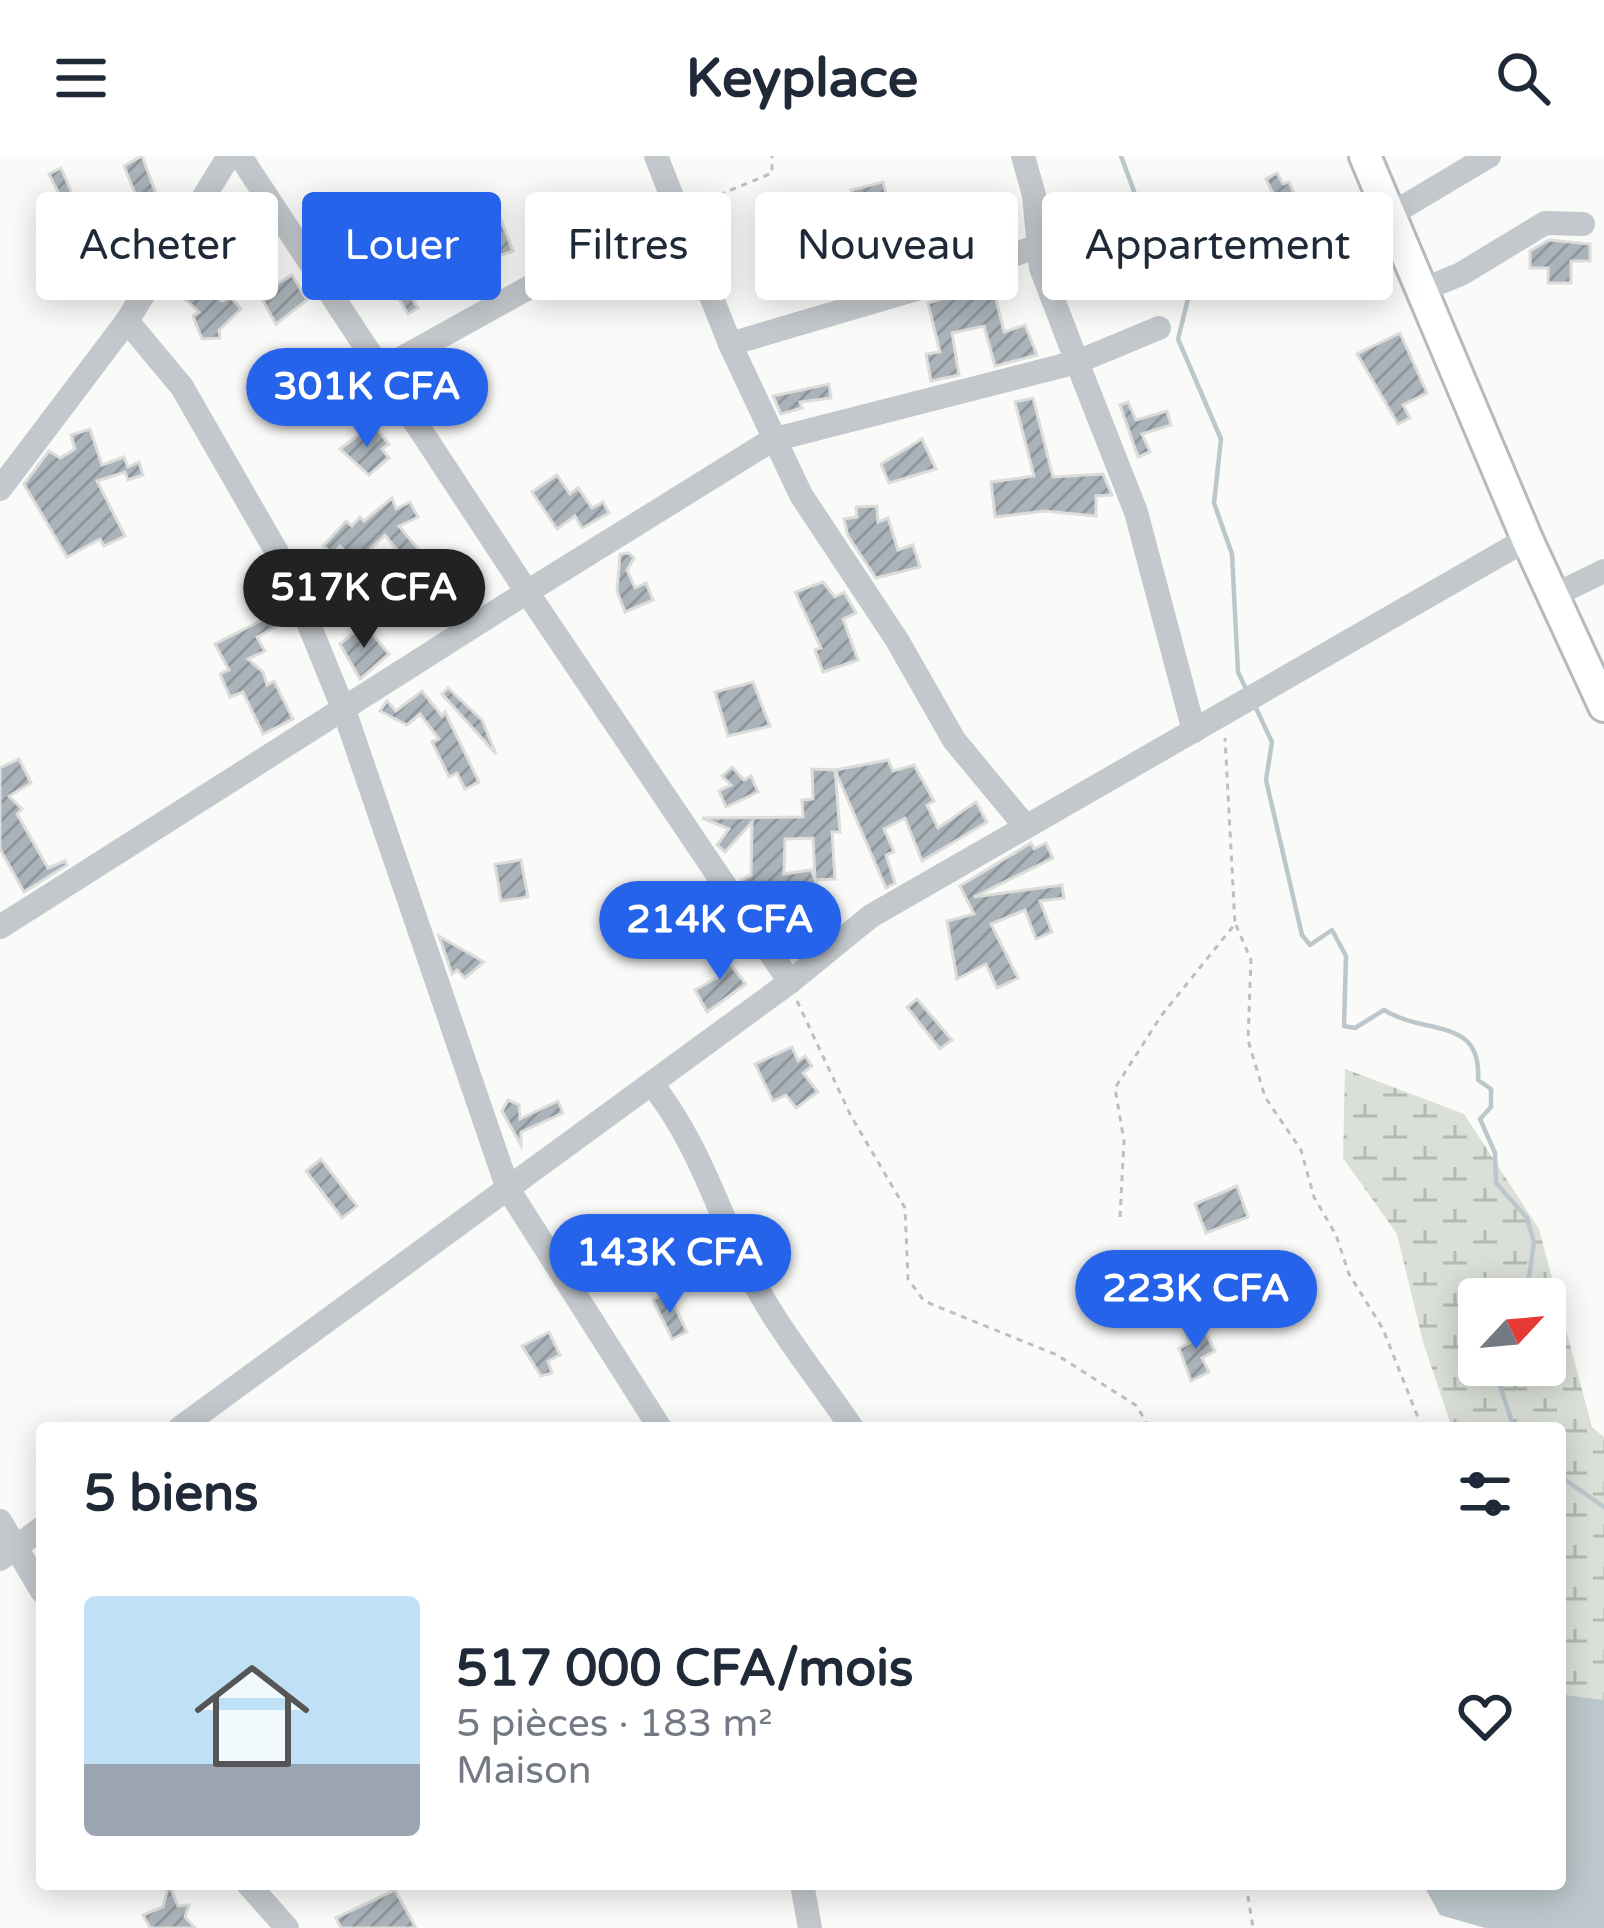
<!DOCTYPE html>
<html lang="fr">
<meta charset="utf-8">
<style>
:root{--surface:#fff;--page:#f6f6f7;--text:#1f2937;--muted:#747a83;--accent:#2563eb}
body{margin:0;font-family:"Varela Round",sans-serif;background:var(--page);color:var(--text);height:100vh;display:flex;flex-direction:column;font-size:45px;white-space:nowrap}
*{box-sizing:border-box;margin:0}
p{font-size:39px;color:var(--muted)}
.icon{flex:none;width:66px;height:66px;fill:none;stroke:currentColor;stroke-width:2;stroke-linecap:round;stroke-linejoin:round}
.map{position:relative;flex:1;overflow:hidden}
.side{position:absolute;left:36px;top:1266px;width:1530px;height:468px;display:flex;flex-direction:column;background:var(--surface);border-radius:12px;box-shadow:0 6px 30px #0003}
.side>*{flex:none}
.hud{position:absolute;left:36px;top:36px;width:1533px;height:108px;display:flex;gap:24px}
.needle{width:78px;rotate:64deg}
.controls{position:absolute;left:1458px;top:1122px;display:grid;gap:24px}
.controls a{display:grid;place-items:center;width:108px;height:108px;border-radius:12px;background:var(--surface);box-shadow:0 6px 30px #0003;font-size:60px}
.price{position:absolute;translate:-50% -102px;padding:0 27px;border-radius:42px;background:var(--accent);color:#fff;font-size:39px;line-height:78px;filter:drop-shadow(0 3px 6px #0008)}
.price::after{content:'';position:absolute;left:50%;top:72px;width:36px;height:27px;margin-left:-18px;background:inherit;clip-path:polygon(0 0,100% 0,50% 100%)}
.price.on{background:#222;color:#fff}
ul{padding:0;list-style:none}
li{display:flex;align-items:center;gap:36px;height:300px;padding:0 48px}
li span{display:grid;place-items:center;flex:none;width:336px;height:240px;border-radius:12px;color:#555}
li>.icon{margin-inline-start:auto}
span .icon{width:144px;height:144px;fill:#fffc;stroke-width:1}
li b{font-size:51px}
h2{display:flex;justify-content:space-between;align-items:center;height:144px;padding:0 48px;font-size:51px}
.pill{padding:0 42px;border-radius:12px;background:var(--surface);box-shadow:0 6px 30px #0003;font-size:42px;line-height:108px}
.pill.on{background:var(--accent);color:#fff}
header{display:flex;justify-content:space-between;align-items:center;height:156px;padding:0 48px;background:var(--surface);font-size:54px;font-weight:700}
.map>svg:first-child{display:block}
</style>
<header><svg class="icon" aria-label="menu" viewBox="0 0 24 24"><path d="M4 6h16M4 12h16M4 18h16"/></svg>Keyplace<svg class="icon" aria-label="search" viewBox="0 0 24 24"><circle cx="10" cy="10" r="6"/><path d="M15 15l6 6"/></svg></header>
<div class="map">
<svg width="1604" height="1772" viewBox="0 0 1604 1772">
<defs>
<pattern id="wetland-marsh" width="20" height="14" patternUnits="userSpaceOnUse" patternTransform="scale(3)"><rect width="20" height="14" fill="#dadfd7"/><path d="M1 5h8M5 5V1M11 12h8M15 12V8" fill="none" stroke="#b4b9b4"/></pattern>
<pattern id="building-hatch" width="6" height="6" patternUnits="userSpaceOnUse" patternTransform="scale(3)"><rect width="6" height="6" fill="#aab3b9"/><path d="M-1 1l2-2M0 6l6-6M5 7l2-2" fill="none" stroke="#8e969c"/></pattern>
</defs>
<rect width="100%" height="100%" fill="#fafaf8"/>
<path fill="url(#wetland-marsh)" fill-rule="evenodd" d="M1345,913l119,45 75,115 53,198 12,10v263l-44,-6v-266h-108l-29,-86 -26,-108 -54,-76zM1479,1143h66v66h-66z"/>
<polygon fill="#bbc7cb" points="1560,1538 1604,1544 1604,1772 1485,1772 1440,1759 1423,1728 1560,1728"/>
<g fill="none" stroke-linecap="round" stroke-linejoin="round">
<g stroke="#bbc7cb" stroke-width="4.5">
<polyline points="1121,0 1148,73 1179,83 1196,111 1178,183 1221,283 1214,347 1232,398 1238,516 1246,533"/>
<path d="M1254,548l18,38 -6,38 36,155 8,10 22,-15 14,26 -2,70 11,2 29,-18c42,26 98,6 94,70l13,9v18l-11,12 15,34 1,30 31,35 7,24 -8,57"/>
<polyline points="1501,1209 1501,1233 1514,1272"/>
<polyline points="1560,1320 1604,1351"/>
</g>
</g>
<g fill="url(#building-hatch)" stroke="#dcdcda" stroke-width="3" fill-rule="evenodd">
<polygon points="142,0 163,56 144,60 124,10"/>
<polygon points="61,12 85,68 76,72 49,18"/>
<polygon points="1277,17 1283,28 1289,26 1321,98 1297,109 1282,76 1286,64 1266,23"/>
<polygon points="883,26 893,65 877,69 871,47 858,52 851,34"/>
<polygon points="405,53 421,111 397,117 418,152 408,158 381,113 366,67"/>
<polygon points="498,56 513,95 494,102 484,77 468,84 462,70"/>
<polygon points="948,65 954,78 964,73 971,88 934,111 919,81"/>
<polygon points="1549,84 1590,88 1590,105 1571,105 1571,127 1548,127 1548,112 1530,112 1530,95"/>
<polygon points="292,119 307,144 276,168 259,138"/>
<polygon points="992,127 1004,176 1025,169 1037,199 995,210 984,170 952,177 959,219 931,225 926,198 940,196 928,147"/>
<polygon points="200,128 222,145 231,141 241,153 219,174 220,182 202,183 193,160 199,156 186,144"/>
<polygon points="1400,177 1427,237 1403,249 1410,262 1398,268 1357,198"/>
<polygon points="439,209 465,239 442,268 413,232"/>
<polygon points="829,228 831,242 800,246 802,252 781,258 773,240"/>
<polygon points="1033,242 1053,321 1103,318 1112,339 1096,340 1096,360 1045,355 995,361 991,326 1034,320 1015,246"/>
<polygon points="1128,246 1136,264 1167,255 1171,269 1142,278 1150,296 1138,301 1120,249"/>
<polygon points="373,268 389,288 382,293 389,302 369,319 340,293"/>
<polygon points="90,273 102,309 124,301 128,311 139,306 143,319 128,324 125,316 97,325 125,380 104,390 100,383 67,401 24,328 49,295 60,302 75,293 71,279"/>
<polygon points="922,283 936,313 889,327 881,308"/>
<polygon points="557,319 570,338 578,332 592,352 603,346 609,357 582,372 575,360 557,373 532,336"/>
<polygon points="392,342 396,353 410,346 418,361 399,370 427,404 393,435 381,424 402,400 385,379 356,407 340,390 333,398 323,390 346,365 352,370 360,361 364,365"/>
<polygon points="877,350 878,366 888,362 898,394 913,389 920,411 876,422 848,380 844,363 857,361 856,351"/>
<polygon points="629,397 634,402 627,414 635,432 646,427 653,444 625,456 617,435 620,398"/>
<polygon points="823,426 835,441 844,436 856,457 843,463 858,504 823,516 815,494 821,492 795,436"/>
<polygon points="276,457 282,468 257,481 265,495 248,503 263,516 267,529 274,525 293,563 263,578 243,536 230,541 220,518 229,514 215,488"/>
<polygon points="364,468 389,498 360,523 340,488"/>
<polygon points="753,526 770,570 728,580 715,536"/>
<polygon points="448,532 482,564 496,598 442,538"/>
<polygon points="422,535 442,560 445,556 479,626 465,633 457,617 449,621 432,586 439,583 420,558 407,569 380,555 387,545 396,555"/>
<polygon points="19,603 31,627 9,640 22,653 17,658 48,712 65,705 67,709 24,736 0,693 0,612"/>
<polygon points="888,604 893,615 914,609 934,645 927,649 938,672 976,646 987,666 922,705 905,662 884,673 894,696 886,699 895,727 886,732 835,614"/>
<polygon points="732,611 744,624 751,620 758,636 726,651 719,635 731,629 722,620"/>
<path d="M812,613l23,1 5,62h-8l3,47 -20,1 12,26 -14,7 -18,-2 -8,-8 -12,5 -5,-11 -13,6 -16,-23 10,-5 1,-53 -27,30 -8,-7 12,-16 -27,-11 101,-1 -1,-17 11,-1zM813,682l2,41 -4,-9 -27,4 1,-35z"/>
<polygon points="1031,687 1034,693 1046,687 1053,702 974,741 1062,729 1064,742 1040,745 1052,776 1036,783 1025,754 991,768 1018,822 997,832 986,808 957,823 947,765 974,758 960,730"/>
<polygon points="521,704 528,741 501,745 495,708"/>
<polygon points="678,743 704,779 660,799 637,761"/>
<polygon points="439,780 484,806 465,822 457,814 452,818"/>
<polygon points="718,793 746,828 707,856 695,834 722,819 708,801"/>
<polygon points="917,843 952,884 940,893 907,851"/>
<polygon points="792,891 798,905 805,900 812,910 803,917 818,936 796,952 786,939 773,945 755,908"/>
<polygon points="508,944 519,949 520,963 558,945 563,957 521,976 521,989 502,955"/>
<polygon points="321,1003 357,1050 342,1062 306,1015"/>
<polygon points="1237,1030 1248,1061 1206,1077 1195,1048"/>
<polygon points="668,1136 687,1176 672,1183 653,1144"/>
<polygon points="1201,1168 1215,1195 1202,1202 1209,1216 1191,1225 1179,1192 1190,1187 1185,1176"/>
<polygon points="549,1176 560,1199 548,1205 552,1217 541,1220 522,1190"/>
<polygon points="169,1728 178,1750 189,1749 185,1761 195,1772 150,1772 143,1759 163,1751"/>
<polygon points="395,1734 416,1772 341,1772 336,1762"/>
</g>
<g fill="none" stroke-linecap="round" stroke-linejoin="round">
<defs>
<polyline id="major" points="1365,0 1527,383 1604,550"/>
</defs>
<use href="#major" stroke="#b5babe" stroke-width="36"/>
<g stroke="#bbbfc2" stroke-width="3" stroke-dasharray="6 6" stroke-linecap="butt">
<polyline points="697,48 772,17 772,0"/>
<polyline points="1236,769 1251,804 1248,884 1265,941 1301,994 1314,1041 1336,1079 1349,1118 1383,1173 1419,1264"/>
<polyline points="797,845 851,960 905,1052 908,1123 924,1145 1057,1199 1137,1250 1149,1272"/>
<polyline points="1120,1061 1124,985 1115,932 1161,860 1235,768 1225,582"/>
<polyline points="1246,1728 1253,1772"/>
</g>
<g stroke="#c3c8cc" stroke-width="24">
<polyline points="656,0 730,188 801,339 897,484 954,584 1026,671"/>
<polyline points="1023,0 1034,39 1041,112 1077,206 1159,172"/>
<polyline points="1390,59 1489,0"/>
<polyline points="1422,134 1461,118 1545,67 1583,68"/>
<polyline points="127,165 182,231 286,412 345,557 508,1033 660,1272"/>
<polyline points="730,188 940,126 1038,90"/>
<polyline points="384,212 674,51"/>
<polyline points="0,333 127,165 229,0"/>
<polyline points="1553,440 1604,415"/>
<polyline points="0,771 527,436 240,0"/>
<polyline points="790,826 527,436 772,284 1077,206 1136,356 1194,575"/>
<path d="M652,928c48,62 63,121 97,189 29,57 68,103 103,155"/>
<polyline points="180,1272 790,826 871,760 1527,383"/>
<polyline points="0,1365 42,1435"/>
<polyline points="0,1403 42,1372"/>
<polyline points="248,1728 287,1772"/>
<polyline points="802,1728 810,1772"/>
</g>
<use href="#major" stroke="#fff" stroke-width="30"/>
</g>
</svg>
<div class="controls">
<a><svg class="needle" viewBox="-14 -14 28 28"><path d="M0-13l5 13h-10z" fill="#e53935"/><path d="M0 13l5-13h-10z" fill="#747a83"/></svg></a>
</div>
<b class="price" style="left:367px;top:294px">301K CFA</b>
<b class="price on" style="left:364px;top:495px">517K CFA</b>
<b class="price" style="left:720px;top:827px">214K CFA</b>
<b class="price" style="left:670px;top:1160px">143K CFA</b>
<b class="price" style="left:1196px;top:1196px">223K CFA</b>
<div class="hud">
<a class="pill">Acheter</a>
<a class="pill on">Louer</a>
<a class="pill">Filtres</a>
<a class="pill">Nouveau</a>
<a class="pill">Appartement</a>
</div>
<section class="side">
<h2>5 biens<svg class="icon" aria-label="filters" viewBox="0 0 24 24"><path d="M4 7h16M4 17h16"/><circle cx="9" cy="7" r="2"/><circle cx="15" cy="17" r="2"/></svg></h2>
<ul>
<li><span style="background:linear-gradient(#bfe0f5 70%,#9aa5b1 0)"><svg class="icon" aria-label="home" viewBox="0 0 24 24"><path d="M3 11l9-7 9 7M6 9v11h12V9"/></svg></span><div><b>517 000 CFA/mois</b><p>5 pièces · 183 m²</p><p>Maison</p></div><svg class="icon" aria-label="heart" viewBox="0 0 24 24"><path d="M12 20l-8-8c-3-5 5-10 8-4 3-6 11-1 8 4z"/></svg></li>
</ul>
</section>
</div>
